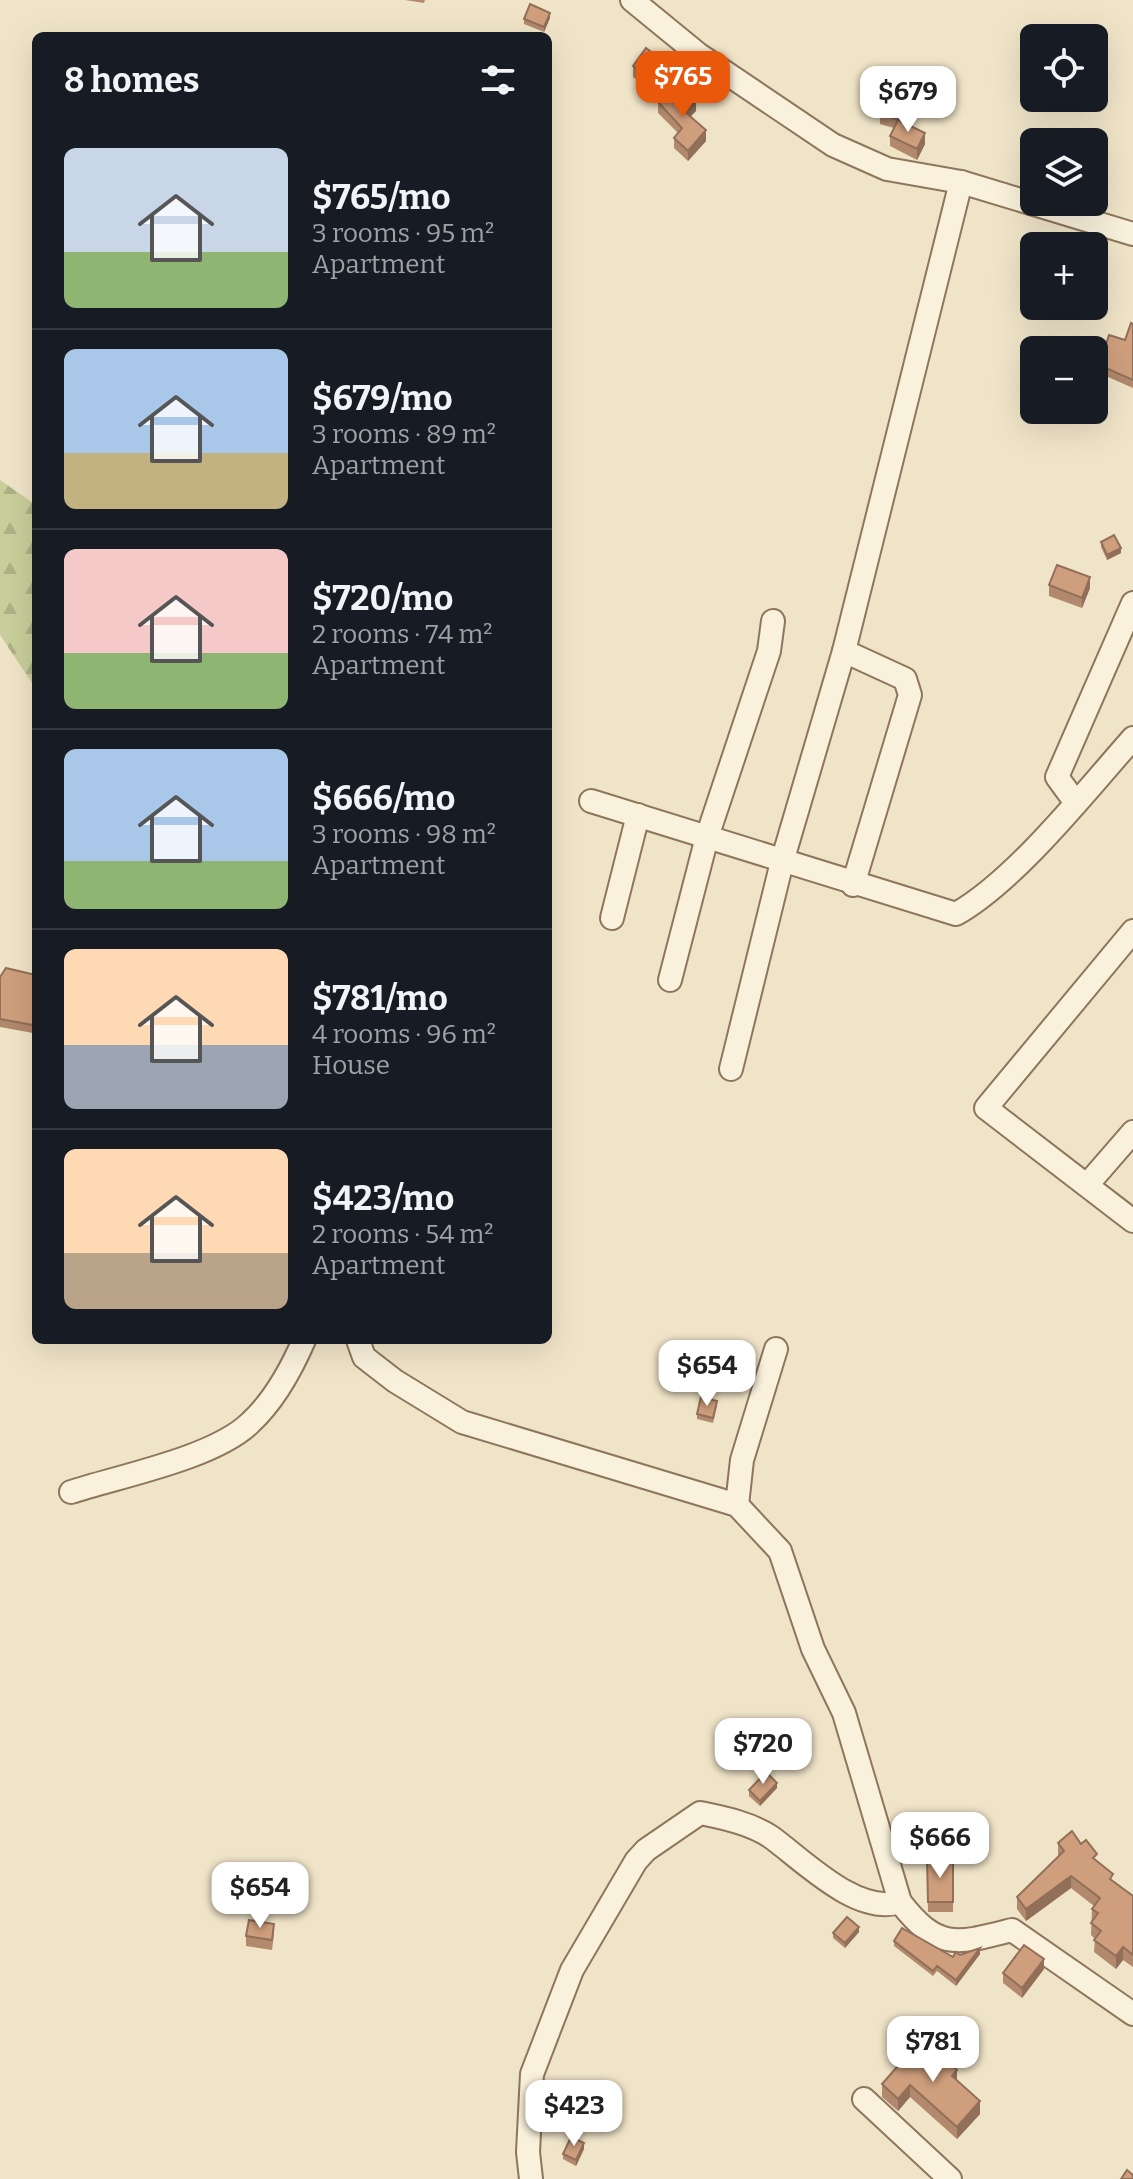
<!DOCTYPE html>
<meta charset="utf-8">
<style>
:root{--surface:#171b24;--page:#242831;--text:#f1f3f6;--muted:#9ea1a6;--line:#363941;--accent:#ea580c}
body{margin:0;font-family:Bitter,serif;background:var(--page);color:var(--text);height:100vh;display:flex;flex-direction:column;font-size:30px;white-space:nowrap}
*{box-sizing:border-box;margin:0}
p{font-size:26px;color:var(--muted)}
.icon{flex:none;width:44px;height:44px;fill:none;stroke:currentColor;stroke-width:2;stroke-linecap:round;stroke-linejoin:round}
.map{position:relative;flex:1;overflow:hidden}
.side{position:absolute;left:32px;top:32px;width:520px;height:1312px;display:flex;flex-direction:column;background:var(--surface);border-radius:12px;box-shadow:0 8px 32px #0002}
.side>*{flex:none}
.fabs{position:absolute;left:1020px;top:24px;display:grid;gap:16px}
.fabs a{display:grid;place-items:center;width:88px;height:88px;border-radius:12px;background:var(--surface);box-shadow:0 8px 32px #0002;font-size:40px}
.price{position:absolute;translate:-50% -68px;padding:0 18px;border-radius:16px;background:#fff;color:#222;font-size:26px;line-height:52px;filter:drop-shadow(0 2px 4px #0008)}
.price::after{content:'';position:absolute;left:50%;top:48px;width:24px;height:18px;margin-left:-12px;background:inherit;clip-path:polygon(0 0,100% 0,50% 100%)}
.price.selected{background:var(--accent);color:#fff}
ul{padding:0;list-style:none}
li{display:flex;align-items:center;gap:24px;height:200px;padding:0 32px}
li+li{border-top:2px solid var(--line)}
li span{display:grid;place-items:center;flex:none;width:224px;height:160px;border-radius:12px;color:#555}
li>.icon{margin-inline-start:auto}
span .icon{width:96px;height:96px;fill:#fffc;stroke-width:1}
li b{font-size:34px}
h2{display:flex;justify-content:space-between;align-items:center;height:96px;padding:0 32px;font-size:34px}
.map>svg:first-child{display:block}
</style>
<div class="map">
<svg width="1133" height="2179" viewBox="0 0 1133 2179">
<defs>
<pattern id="forest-firs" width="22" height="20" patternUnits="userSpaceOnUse" patternTransform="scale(2)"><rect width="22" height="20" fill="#c9cf9b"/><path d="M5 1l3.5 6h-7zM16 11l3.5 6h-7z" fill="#aeb285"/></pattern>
</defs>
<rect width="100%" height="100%" fill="#f0e4c8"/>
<polygon fill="url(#forest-firs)" points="0,480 36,505 36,689 0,635"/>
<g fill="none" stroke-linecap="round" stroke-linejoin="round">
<defs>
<g id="minor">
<polyline points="632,0 698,54 833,145 887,169 961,182 1133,234"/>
<polyline points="844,651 905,679 910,695 853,885"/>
<path d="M591,801l365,113c60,-34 130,-123 177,-176"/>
<polyline points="1076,803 1057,777 1133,603"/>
<polyline points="612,918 638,815"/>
<polyline points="1133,931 986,1108 1133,1221"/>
<polyline points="670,980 707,837 769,651 773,621"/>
<polyline points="731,1069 782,862 844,651 961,182"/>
<polyline points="1087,1185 1133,1132"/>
<path d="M358,1340l6,17 31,24 67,41 275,83 43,46 33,98 31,64 56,189c38,49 57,42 112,28l121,84"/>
<path d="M71,1492c49,-16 143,-34 179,-69 25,-23 41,-53 54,-83"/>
<polyline points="737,1505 742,1460 776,1349"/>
<polyline points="864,2099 950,2179"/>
<path d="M531,2179l-3,-27 4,-78 40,-104 64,-109 10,-11 54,-37c24,5 50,10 71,24 32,23 86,79 129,65"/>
</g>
</defs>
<use href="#minor" stroke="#8d765c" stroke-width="26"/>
<use href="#minor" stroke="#faf1dc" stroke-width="22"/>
</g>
<g fill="#b2896c">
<polygon points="405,0 425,0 424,3"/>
<polygon points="550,18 544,32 524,24 524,19"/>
<polygon points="633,66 662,70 649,88 633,77"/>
<polygon points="673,101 696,111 691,116 706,141 688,161 674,148 674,138 678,133 658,113 658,102"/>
<polygon points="905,111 901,121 925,144 917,160 890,146 890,136 894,128 880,124 880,113"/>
<polygon points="1133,324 1133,388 1099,373 1099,365 1125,340"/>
<polygon points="1101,542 1121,553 1107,560 1101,547"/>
<polygon points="1049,585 1090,588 1082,608 1049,596"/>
<polygon points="36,975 36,1020 33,1033 0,1027 0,977"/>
<polygon points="717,1406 713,1423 697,1419 697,1414"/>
<polygon points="777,1788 760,1806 749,1796 749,1790"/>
<polygon points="1058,1843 1081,1844 1113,1881 1133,1896 1133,1967 1123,1960 1116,1969 1094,1952 1095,1939 1091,1935 1092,1909 1094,1906 1071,1888 1026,1921 1017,1909 1017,1897 1059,1856 1058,1855"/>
<polygon points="927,1858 953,1858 953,1912 928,1912"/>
<polygon points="859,1932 845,1948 833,1938 833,1933"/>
<polygon points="274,1934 272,1950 246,1946 246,1936"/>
<polygon points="894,1941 953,1957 980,1954 956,1986 937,1971 933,1976 894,1946"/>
<polygon points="1044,1969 1022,1998 1003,1983 1003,1973"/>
<polygon points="957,2081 980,2114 957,2139 910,2097 898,2111 882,2097 882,2084"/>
<polygon points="584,2149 576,2166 563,2159 563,2154"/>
</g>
<g fill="#916f58">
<polygon points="550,13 550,18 544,32 544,27"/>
<polygon points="662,60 662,70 649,88 649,78"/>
<polygon points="696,101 696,111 685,122 685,112"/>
<polygon points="905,101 905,111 898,130 898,120"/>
<polygon points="706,130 706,141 688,161 688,151"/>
<polygon points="925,133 925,144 917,160 917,149"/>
<polygon points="1121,548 1121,553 1107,560 1107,555"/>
<polygon points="1090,577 1090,588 1082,608 1082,598"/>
<polygon points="777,1783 777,1788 760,1806 760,1801"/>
<polygon points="1071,1876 1071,1888 1026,1921 1026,1909"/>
<polygon points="859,1927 859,1932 845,1948 845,1943"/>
<polygon points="1123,1947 1123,1960 1116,1969 1116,1956"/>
<polygon points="980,1948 980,1954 956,1986 956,1980"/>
<polygon points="1044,1959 1044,1969 1022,1998 1022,1988"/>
<polygon points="957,2070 957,2082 952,2076"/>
<polygon points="910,2085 910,2097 898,2111 898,2099"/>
<polygon points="980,2101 980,2114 957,2139 957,2127"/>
<polygon points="584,2143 584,2149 576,2166 576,2160"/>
</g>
<g fill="#cf9f7d" stroke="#916f58" stroke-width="2">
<polygon points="530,4 550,13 544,27 524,19"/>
<polygon points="646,48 662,60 649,78 633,66"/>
<polygon points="685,89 696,101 685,112 706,130 688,151 674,138 682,128 658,102 666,94 673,101"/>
<polygon points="887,94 905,101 898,120 880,113"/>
<polygon points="898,120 925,133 917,149 890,136"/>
<polygon points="1131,323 1133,324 1133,380 1099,365 1109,335 1125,340"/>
<polygon points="1114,535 1121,548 1107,555 1101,542"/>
<polygon points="1057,565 1090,577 1082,598 1049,585"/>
<polygon points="6,968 36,975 36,1012 33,1025 0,1019 0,977"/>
<polygon points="701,1397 717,1401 713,1418 697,1414"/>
<polygon points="766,1772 777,1783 760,1801 749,1790"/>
<polygon points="1072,1831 1081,1844 1086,1840 1097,1854 1093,1858 1113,1874 1110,1879 1133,1896 1133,1955 1123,1947 1116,1956 1094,1940 1101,1931 1091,1923 1098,1913 1092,1909 1100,1898 1071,1876 1026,1909 1017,1897 1064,1851 1058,1843"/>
<polygon points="927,1858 953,1858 953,1902 928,1902"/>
<polygon points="847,1917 859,1927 845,1943 833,1933"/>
<polygon points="249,1920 274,1924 272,1940 246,1936"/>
<polygon points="902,1928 953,1957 956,1952 960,1955 980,1948 956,1980 937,1966 933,1971 894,1941"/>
<polygon points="1024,1945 1044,1959 1022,1988 1003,1973"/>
<polygon points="919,2042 941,2061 944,2058 957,2070 952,2076 980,2101 957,2127 910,2085 898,2099 882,2084"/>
<polygon points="571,2137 584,2143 576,2160 563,2154"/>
<polygon points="1127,2170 1133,2175 1133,2179 1121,2179"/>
</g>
</svg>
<div class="fabs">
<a><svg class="icon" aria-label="locate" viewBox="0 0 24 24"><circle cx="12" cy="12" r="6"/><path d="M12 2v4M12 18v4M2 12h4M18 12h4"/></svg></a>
<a><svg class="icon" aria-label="layers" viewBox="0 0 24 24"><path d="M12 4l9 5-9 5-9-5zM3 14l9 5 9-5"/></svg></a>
<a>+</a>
<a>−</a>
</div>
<b class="price selected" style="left:683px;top:119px">$765</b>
<b class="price" style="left:908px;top:134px">$679</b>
<b class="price" style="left:707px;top:1408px">$654</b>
<b class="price" style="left:763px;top:1786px">$720</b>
<b class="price" style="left:940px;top:1880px">$666</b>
<b class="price" style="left:260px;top:1930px">$654</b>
<b class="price" style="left:933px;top:2084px">$781</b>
<b class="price" style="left:574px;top:2148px">$423</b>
<section class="side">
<h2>8 homes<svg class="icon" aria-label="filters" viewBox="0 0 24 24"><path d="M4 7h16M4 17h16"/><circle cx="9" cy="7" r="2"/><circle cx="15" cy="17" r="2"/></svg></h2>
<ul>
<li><span style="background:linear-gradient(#c9d6e8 65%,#8fb573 0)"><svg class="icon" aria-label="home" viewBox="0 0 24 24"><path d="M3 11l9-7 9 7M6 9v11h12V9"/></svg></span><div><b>$765/mo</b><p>3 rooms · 95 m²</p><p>Apartment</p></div></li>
<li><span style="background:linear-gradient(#a9c7e8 65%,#c2b280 0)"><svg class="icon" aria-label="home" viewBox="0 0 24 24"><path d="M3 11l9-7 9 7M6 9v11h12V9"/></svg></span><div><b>$679/mo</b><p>3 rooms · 89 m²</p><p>Apartment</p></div></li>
<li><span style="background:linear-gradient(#f6c9c9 65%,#8fb573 0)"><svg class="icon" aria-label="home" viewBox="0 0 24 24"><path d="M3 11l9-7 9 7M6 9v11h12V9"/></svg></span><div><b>$720/mo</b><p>2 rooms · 74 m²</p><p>Apartment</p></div></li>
<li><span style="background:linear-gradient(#a9c7e8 70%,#8fb573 0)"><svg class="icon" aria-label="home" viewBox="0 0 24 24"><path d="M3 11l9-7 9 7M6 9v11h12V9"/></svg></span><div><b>$666/mo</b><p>3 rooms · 98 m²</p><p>Apartment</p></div></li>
<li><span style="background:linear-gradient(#ffd9b3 60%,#9aa5b1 0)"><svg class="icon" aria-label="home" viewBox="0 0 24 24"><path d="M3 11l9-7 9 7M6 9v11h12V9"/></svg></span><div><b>$781/mo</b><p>4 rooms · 96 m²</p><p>House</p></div></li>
<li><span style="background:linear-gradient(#ffd9b3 65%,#b9a48a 0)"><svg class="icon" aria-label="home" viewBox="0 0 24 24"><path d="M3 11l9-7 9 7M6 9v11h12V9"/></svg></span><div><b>$423/mo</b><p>2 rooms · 54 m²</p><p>Apartment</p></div></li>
</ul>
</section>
</div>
